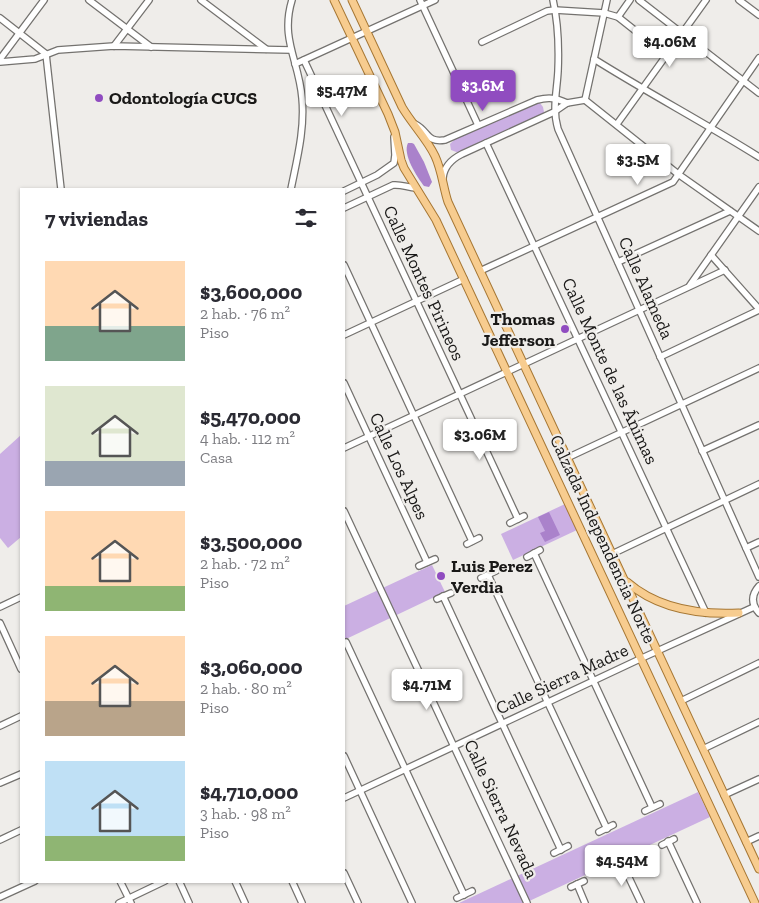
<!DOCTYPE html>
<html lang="es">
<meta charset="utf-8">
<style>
:root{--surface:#fff;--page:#f2f2f3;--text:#2b2b33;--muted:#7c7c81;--accent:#904cc0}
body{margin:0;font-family:"Zilla Slab",serif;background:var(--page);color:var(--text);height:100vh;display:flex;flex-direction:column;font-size:19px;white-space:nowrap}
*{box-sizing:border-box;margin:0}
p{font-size:16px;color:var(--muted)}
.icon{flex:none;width:28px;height:28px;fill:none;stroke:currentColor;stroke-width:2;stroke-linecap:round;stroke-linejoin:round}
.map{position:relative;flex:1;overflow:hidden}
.drawer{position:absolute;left:20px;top:188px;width:325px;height:695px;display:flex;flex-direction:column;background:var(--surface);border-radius:0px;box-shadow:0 1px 4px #0004}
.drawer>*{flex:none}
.price{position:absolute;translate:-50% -42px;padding:0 11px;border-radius:5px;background:#fff;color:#222;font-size:16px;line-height:32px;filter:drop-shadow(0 1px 2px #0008)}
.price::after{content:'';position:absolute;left:50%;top:30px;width:15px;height:11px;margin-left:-8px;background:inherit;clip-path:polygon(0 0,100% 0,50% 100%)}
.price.selected{background:var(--accent);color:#fff}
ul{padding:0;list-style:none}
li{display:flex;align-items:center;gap:15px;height:125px;padding:0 25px}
li span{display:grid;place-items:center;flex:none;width:140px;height:100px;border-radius:0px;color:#555}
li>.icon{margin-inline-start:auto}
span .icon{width:60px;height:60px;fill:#fffc;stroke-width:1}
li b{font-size:21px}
h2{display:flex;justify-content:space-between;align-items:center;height:60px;padding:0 25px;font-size:21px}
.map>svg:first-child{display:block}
</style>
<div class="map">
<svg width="759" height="903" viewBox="0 0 759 903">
<rect width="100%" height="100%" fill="#efedea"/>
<g fill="#cbafe3">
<polygon points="534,103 540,103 543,107 544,112 541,116 459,153 451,150 450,144 455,139"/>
<polygon points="21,435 21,537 8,548 0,538 0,454"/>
<polygon points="565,504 577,530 513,560 501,534"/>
<polygon points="432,565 445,592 344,640 344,606"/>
<polygon points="698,792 710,817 525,903 459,903"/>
</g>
<g fill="#aa82cb">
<path d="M408,143h4l2,1 10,18 8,20 -3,5 -5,-1c-7,-9 -22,-32 -16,-43z"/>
<polygon points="549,512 560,535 545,542 540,533 545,531 538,517"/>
</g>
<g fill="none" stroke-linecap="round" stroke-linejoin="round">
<defs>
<g id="minor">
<polyline points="89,0 151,47"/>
<polyline points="201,0 266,49"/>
<polyline points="420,0 478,125"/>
<path d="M553,0c5,22 6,48 5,71 -1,20 -6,38 0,58l201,448"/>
<polyline points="639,0 759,93"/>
<polyline points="739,0 759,15"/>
<polyline points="618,17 630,0"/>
<polyline points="0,18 46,54 61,189"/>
<polyline points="482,42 547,11 555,10 604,13 618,17 666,55"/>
<polyline points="114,46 149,0"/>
<polyline points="0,59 44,0"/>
<path d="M594,59c54,34 111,64 165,98"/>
<polyline points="304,60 518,519"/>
<polyline points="0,62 35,59 58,50 114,46 291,50"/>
<polyline points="295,64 435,0"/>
<polyline points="585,100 678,174 759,231"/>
<polyline points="585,100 607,0"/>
<path d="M415,124c14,7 11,19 30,16l92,-40c12,-3 19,-2 30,3"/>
<polyline points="617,124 706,0"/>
<polyline points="486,143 706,613"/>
<path d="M443,178c1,-12 9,-19 19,-24l92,-42 13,-9 18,-3"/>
<path d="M291,189c6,-30 14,-60 11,-91 -3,-37 -22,-59 -10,-98"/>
<polyline points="344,191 377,175 394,163 395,155 394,137"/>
<path d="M344,208l49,-23c9,-1 15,3 23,3"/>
<polyline points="711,255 759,309"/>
<polyline points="618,262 730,211"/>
<polyline points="344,265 472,541"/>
<polyline points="480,271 673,182 759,58"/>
<polyline points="690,285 759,187"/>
<polyline points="344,335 464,279"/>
<polyline points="660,357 759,310"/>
<polyline points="344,383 427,562"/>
<polyline points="344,448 725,270"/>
<polyline points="702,451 759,425"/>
<polyline points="567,458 759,368"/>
<polyline points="344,511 527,903"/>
<polyline points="510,523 524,516"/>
<polyline points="467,544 479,538"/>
<polyline points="746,548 759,542"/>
<polyline points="534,553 652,807"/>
<polyline points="612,554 759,484"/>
<polyline points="527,557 540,550"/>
<polyline points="419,566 435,559"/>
<polyline points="488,575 607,829"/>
<polyline points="481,578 496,571"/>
<path d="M759,586c-8,9 -8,18 0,27"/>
<polyline points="443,596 561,850"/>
<polyline points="437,599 451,593"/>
<polyline points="0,607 21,597"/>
<polyline points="0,623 21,669"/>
<polyline points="346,642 464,895"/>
<polyline points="681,701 759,663"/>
<polyline points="0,726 21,716"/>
<polyline points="703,749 759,722"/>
<polyline points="344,756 412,903"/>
<polyline points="0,783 21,774"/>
<polyline points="724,795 759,779"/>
<polyline points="344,798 642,658 754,607"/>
<polyline points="645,811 660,804"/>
<polyline points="599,832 613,825"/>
<polyline points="0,840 21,830"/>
<polyline points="668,841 697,903"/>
<polyline points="746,842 759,836"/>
<polyline points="662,845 674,839"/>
<polyline points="554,853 568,846"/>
<polyline points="622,863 641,903"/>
<polyline points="617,866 629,860"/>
<polyline points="344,873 358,903"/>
<polyline points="120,881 131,903"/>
<polyline points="179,881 189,903"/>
<polyline points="235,881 245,903"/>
<polyline points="292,881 302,903"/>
<polyline points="577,884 585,903"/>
<polyline points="571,887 584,881"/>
<polyline points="0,897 35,881"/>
<polyline points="457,898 472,891"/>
<polyline points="119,903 165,881"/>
</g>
<g id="major">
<polyline points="334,0 388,114 395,132 401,160 404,168 436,220 755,903"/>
<path d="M352,0l50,107c10,17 25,32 33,49 7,15 8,31 13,46l311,667"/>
<path d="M627,582c31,27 72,33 112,31"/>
</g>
</defs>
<use href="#minor" stroke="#74726f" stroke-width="8"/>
<use href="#major" stroke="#a67734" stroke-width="9"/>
<use href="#minor" stroke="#fff" stroke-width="5.5"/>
<use href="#major" stroke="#f7cc8f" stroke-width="7"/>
</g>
<g fill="#904cc0" stroke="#efedea" stroke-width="2">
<circle cx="99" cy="98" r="5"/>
<circle cx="565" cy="329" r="5"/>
<circle cx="441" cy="576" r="5"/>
</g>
<g text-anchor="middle" stroke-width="4.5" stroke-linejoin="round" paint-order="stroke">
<g font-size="18" font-weight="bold" fill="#191817" stroke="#efedea" text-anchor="start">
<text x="109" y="104">Odontología CUCS</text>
<text x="555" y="325" text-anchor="end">Thomas<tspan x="555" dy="21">Jefferson</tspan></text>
<text x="451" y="572">Luis Perez<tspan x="451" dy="21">Verdia</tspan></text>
</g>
<g font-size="18" fill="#191817" stroke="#efedea">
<text transform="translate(424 283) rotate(65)" y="6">Calle Montes Pirineos</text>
<text transform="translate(646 288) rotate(66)" y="6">Calle Alameda</text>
<text transform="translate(610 371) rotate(65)" y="6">Calle Monte de las Ánimas</text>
<text transform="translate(399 466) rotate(65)" y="6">Calle Los Alpes</text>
<text transform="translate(603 539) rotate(65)" y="6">Calzada Independencia Norte</text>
<text transform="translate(562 679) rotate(-25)" y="6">Calle Sierra Madre</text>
<text transform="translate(501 809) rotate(65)" y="6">Calle Sierra Nevada</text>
</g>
</g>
</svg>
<b class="price" style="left:670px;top:68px">$4.06M</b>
<b class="price selected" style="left:483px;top:112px">$3.6M</b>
<b class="price" style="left:342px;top:117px">$5.47M</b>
<b class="price" style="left:638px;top:186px">$3.5M</b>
<b class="price" style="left:480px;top:461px">$3.06M</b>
<b class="price" style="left:427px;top:711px">$4.71M</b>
<b class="price" style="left:622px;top:887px">$4.54M</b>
<section class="drawer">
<h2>7 viviendas<svg class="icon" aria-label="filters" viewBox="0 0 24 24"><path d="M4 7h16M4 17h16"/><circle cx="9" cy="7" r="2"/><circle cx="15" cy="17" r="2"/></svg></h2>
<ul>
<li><span style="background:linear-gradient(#ffd9b3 65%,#7fa58c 0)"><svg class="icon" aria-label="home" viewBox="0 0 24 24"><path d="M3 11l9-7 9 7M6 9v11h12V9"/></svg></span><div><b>$3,600,000</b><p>2 hab. · 76 m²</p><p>Piso</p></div></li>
<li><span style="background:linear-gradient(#dfe7d0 75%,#9aa5b1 0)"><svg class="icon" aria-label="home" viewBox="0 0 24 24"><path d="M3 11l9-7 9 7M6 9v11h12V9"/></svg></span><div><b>$5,470,000</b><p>4 hab. · 112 m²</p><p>Casa</p></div></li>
<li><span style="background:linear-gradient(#ffd9b3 75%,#8fb573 0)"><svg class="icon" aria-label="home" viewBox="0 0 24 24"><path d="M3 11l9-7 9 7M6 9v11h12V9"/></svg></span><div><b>$3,500,000</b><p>2 hab. · 72 m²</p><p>Piso</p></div></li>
<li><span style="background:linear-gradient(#ffd9b3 65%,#b9a48a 0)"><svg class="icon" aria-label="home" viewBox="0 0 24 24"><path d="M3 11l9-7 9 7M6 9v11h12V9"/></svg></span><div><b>$3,060,000</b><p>2 hab. · 80 m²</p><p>Piso</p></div></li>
<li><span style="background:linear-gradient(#bfe0f5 75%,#8fb573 0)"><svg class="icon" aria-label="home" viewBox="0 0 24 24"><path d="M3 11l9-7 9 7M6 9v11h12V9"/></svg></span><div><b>$4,710,000</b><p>3 hab. · 98 m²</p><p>Piso</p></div></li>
</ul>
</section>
</div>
